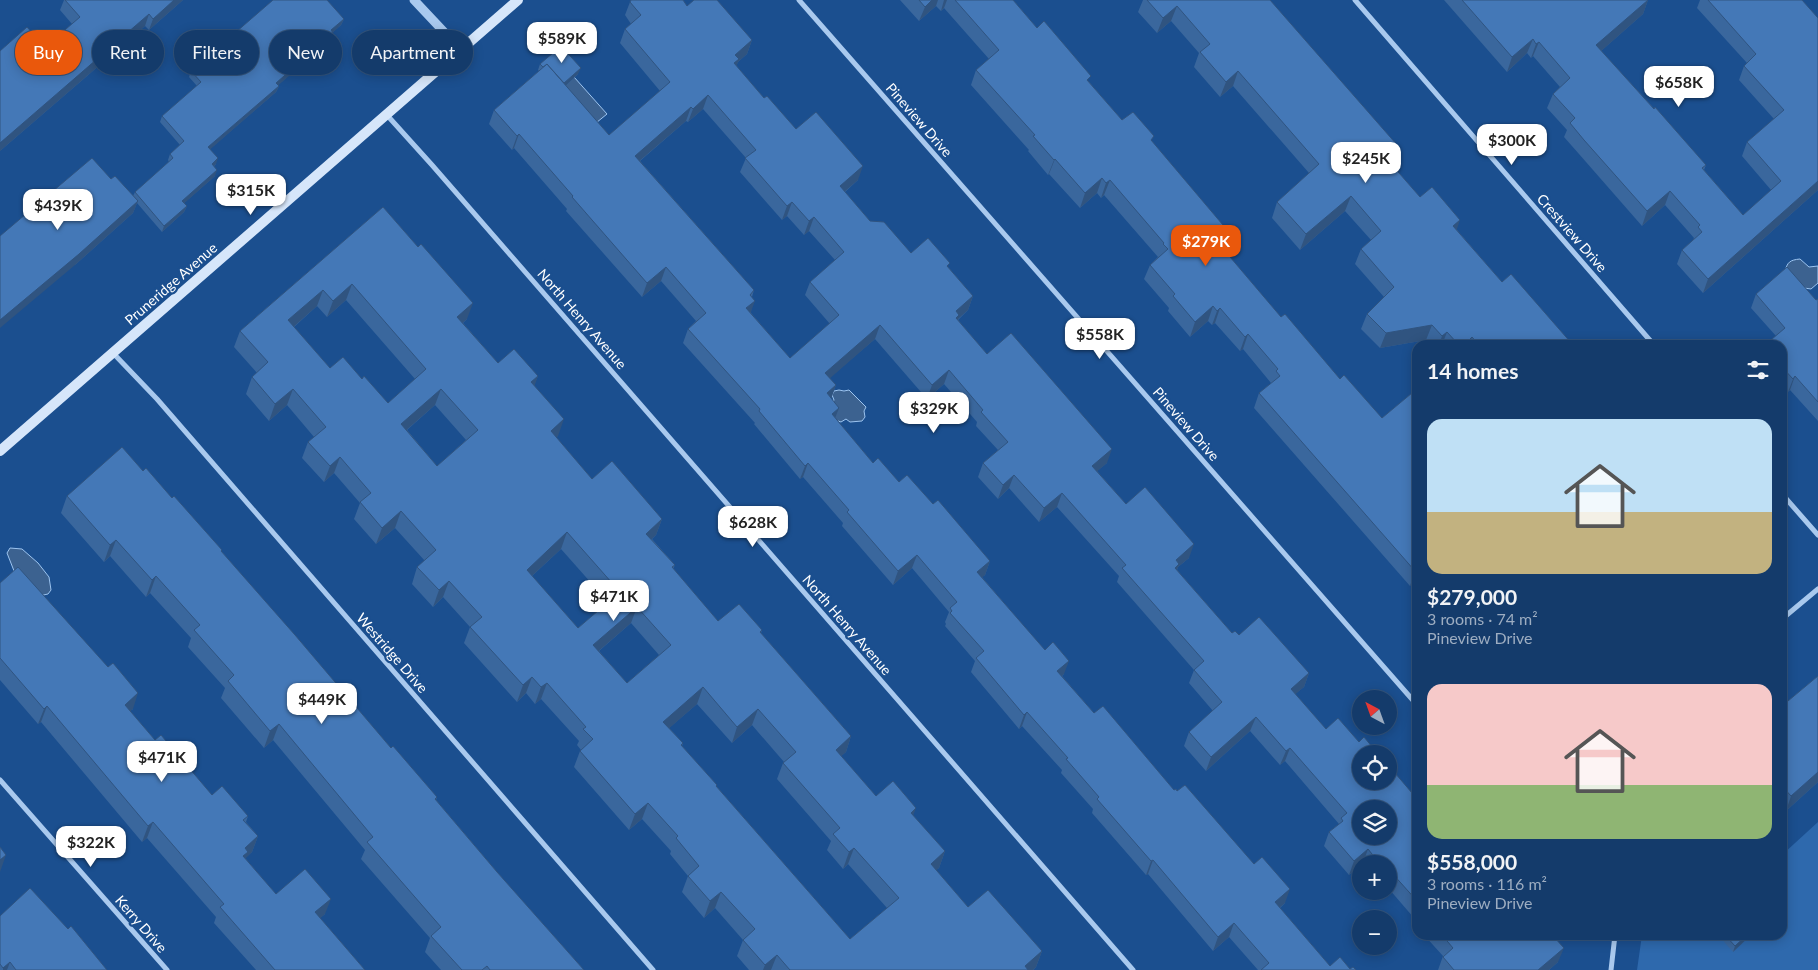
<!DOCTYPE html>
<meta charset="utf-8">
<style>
:root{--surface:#143b6b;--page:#1d4271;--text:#f1f3f6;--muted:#9dadc1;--line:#33557e;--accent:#ea580c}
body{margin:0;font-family:Lato,sans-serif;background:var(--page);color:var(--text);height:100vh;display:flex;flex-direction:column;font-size:19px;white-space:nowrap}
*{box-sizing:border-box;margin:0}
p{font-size:16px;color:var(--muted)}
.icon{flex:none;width:28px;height:28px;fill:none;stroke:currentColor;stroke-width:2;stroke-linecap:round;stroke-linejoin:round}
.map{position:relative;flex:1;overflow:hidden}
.panel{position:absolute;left:1412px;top:340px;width:375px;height:600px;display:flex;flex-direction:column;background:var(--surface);border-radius:15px;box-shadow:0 2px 12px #0003,0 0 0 1px var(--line)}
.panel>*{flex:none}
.guide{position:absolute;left:15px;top:30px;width:475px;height:45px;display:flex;gap:10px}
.needle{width:32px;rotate:319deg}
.fabs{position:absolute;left:1352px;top:690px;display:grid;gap:10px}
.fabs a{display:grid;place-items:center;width:45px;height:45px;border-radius:50%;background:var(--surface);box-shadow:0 2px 12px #0003,0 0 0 1px var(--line);font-size:25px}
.price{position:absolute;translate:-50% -42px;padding:0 11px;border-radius:10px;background:#fff;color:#222;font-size:16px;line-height:32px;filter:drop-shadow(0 1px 2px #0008)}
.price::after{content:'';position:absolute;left:50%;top:30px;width:15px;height:11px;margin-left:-8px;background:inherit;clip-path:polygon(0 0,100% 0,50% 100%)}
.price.current{background:var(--accent);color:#fff}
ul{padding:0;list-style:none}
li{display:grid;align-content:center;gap:10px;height:265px;padding:0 15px}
li span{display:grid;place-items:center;height:155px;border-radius:15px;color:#555}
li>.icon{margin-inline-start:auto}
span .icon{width:90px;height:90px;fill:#fffc;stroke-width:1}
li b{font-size:21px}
h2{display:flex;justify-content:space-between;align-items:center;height:60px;padding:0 15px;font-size:21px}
.tag{padding:0 18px;border-radius:22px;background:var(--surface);box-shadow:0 2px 12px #0003,0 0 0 1px var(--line);font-size:18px;line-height:45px}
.tag.current{background:var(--accent);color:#fff}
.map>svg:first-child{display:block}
</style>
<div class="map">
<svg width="1818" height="970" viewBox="0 0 1818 970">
<rect width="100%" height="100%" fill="#1b4f8f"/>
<polygon fill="#2e69ad" points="1818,822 1818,970 1637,970 1642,935 1782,935 1783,854"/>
<g fill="#3c6290" stroke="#9cc4f0">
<polygon points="574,77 607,114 591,127 562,86"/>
<path d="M1800,259l9,8 9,-1v17l-7,6 -7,-1 -19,-16c2,-10 5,-12 15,-13z"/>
<polygon points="839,390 844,391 849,390 866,407 864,411 865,417 862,421 850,422 846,419 841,422 835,420 832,404 834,400 832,395 834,391"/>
<polygon points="10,548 22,549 38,563 49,577 51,590 48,594 39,596 16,576 7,553"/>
</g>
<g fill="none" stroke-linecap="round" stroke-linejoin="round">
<g stroke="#a9c9ee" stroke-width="5">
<polyline points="799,0 1418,706"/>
<polyline points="1355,0 1654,345"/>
<polyline points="386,114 432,165 1133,970"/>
<polyline points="113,353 157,399 653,970"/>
<polyline points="1782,494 1818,535"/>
<polyline points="1782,619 1818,589"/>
<polyline points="0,780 167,970"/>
<polyline points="1611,970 1615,935"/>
</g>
<polyline stroke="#a9c9ee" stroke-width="9" points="414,0 461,50"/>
<polyline stroke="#d6e6fa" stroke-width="10" points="0,451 518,0"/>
</g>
<g fill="#3a679d" fill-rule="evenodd">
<polygon points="64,0 183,0 149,30 145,26 0,151 45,47 72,24 60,10"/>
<polygon points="900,0 1013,0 1037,28 1089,82 1122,120 1152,142 1228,231 1223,246 1221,247 1281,317 1340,379 1382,418 1418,388 1418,586 1414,582 1410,586 1254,408 1259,393 1271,383 1243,349 1240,351 1215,323 1212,325 1208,321 1190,337 1168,311 1169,308 1144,279 1150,265 1158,257 1104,195 1101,198 1097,193 1080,208 1049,174 1048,175 1028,151 1029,150 971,85 976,70 989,59 944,8 941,11 936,6 919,21"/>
<polygon points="1143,0 1270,0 1392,162 1390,163 1420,197 1457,230 1502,282 1573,345 1431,345 1426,340 1380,348 1361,329 1367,314 1384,297 1355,264 1361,249 1371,240 1345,211 1300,250 1272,218 1277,202 1309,173 1233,86 1220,97 1194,67 1199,53 1171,21 1157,33 1138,12"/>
<polygon points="1444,0 1648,0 1643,14 1601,51 1706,165 1704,170 1743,215 1771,190 1742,156 1747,142 1774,119 1739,80 1744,66 1747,63 1697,8 1700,0 1802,0 1818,190 1703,293 1677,264 1682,250 1693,240 1694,238 1665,205 1642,226 1579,154 1564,137 1567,130 1547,108 1553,94 1560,87 1533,56 1531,58 1527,53 1507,72"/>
<path d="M630,2l57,4 65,34 -5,14 -9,8 -2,4 28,32 32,31 62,51 -13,12 25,29 41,32 37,14 25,29 -5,14 -10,10 29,34 120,109 -10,8 29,33 63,54 -11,9 -1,3 55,63 7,2 70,38 -5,14 -9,7 31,35 33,13 59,58v127l-5,-5 1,-4 -25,-29v-25l-26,-1 -14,12 -25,-29 5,-14 10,-8 -54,-63 -5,4 -30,-34 -44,40 -22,-25 5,-14 24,-21 -24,-28 5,-13 -77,-88 2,-6 -62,-69 -18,15 -30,-34 -11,11 -20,-22 5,-14 15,-13 -22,-24 1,-4 -33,-38 -17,15 -52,-60 -46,39 7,7 -5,13 4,20 38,45 26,19 34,22 57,57 -5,14 -3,2 82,97 -2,2 32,37 80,77 111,113 -5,5 50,58 26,4h-98l-29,-33 -16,14 -65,-77 -2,1 -54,-62 1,-4 -32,-36 1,-3 -40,-44 -3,3 -48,-57 4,-11 -30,-35 1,-2 -1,-2 4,-10 -37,-44 -19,17 -51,-59 1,-3 -40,-46 -3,2 -46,-55 1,-1 -72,-80 5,-14 8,-8 -35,-40 -19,16 -76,-86 1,-2 -53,-61 -2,2 -23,-26 5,-14 45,-39 -1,-1 2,-6 38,10 -12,12 43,49 51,-44 -40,-48 5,-14 6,-5 -6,-9zM703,109l43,49 -6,14 42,48 5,-4 17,19 5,-4 26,29 -25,22 -5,13 25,29 -40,34 -39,-45 1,-16 2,-7 -114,-129 46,-40 2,1z"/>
<polygon points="344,19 341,25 333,32 331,39 278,85 279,86 276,92 210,149 216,164 214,166 215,176 184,203 187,206 184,212 162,232 137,203 133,213 75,265 111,179 133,196 135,192 169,162 168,160 170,154 180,145 160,122 162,116 197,86 189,77 191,71"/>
<path d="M383,207l35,40 49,72 -4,4 35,40 40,13 -4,9 24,51 -2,1 36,42 70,40 -6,16 -4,4 23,26 -2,4 45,52 44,9 -1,3 90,103 -5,16 -5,4 35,40 37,20 32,35 -6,17 -3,2 32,37 74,44 -6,16 -3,3h-284l-12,-14 6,-16 -28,-32 -11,10 -22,-26 6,-16 -18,-22 1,-3 -29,-32 -13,11 -55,-63 6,-16 1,-1 -4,-5 2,-4 -38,-42 -6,5 -9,-11 -9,9 -53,-59 6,-16 -27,-30 -10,10 -21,-23 5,-17 8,-6 -30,-33 -19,16 -22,-25 6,-16 -26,-30 -10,9 -22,-24 6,-16 6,-5 -27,-32 -18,16 -23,-27 6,-17 5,-4 -23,-26 6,-16zM346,300l69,79 -27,24 -26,-24 -32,-11 -36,-41 23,-21 10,11zM435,405l31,35 -29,26 -30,-36zM561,549l47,53 -30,26 -46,-52zM631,623l28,32 -32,28 -28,-32zM697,704l35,39 20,-18 32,37 -1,1 -6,16 54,62 -4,9 16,19 5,-5 39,44 -37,31 -133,-152v-2l-35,-39 1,-3 -14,-15z"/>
<polygon points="1756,294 1816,300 1818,299 1818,421 1790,390 1788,392 1782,386 1782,345 1776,336 1751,308"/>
<polygon points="143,471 172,498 222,550 222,552 391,748 437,797 436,800 497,872 584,970 441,970 425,952 430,938 361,859 365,850 273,740 264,748 221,698 225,688 188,647 191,638 150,593 146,597 110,556 104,562 61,513 67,496"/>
<polygon points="0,583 133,709 130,711 155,740 212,795 248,816 246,822 258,836 252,852 245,858 276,894 325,914 320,918 365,970 256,970 214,923 216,917 147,838 142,842 41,722 38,724 0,680"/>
<polygon points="1818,676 1818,782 1786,811 1782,807 1782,706"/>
<polygon points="0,916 68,929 107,970 0,970"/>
<polygon points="1424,935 1558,935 1556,939 1558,962 1549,970 1438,970 1443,956"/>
<polygon points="1718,935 1751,935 1733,952"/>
</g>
<g fill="#305480">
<polygon points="174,0 183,0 149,30 153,19"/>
<polygon points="932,0 938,0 936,6 919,21 925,7"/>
<polygon points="944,0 947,0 944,8 941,11"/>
<polygon points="1648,0 1643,14 1591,60 1596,45"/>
<polygon points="1177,6 1171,21 1157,33 1163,18"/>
<polygon points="149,14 145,26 0,151 0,143"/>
<polygon points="344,19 341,25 329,36 331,30"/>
<polygon points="333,33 331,39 274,89 276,83"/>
<polygon points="1533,39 1527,53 1507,72 1512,57"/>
<polygon points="752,40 747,54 738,62 734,73 729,77 735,55"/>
<polygon points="1539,42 1533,56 1531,58 1536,44"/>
<polygon points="581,68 578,74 558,93 560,87"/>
<polygon points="1238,71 1233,86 1220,97 1226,82"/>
<polygon points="279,86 276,92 206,153 208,147"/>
<polygon points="708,95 703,109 688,122 693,109"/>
<polygon points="691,107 686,121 630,169 635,156"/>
<polygon points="519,134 514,148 512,150 517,136"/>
<polygon points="1398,146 1392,162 1380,173 1385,157"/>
<polygon points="218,158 216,164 210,170 212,164"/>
<polygon points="1055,159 1049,174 1048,175 1054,160"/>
<polygon points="863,166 858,180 835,200 840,186"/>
<polygon points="217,170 215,176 180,207 182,201"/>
<polygon points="1102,178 1097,193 1080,208 1085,193"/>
<polygon points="1110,180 1104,195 1101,198 1106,183"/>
<polygon points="1818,181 1818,190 1703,293 1708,279"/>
<polygon points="1670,191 1665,205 1642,226 1647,211"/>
<polygon points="1351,196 1345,211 1300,250 1306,234"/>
<polygon points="138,201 133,213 75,265 0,328 0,320"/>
<polygon points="792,202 787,216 782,220 787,206"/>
<polygon points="187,206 184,212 162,232 164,226"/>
<polygon points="814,217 809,231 804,235 809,221"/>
<polygon points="1460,220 1455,235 1453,226"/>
<polygon points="1228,231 1223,246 1218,250 1218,240"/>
<polygon points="666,267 661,281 642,297 647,283"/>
<polygon points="352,284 346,300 327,317 333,301"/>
<polygon points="323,290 317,306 282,337 288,320"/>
<polygon points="973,296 968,310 958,319 954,329 956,311"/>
<polygon points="755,301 750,314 746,308"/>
<polygon points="473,303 467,319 451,333 457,317"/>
<polygon points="1213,306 1208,321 1190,337 1195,322"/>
<polygon points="1220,308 1215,323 1212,325 1217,311"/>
<polygon points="880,325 875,339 820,387 825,373"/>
<polygon points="1432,325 1426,340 1380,348 1386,333"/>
<polygon points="1447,332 1442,345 1439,345 1442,336"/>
<polygon points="1248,334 1243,349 1240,351 1245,337"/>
<polygon points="1472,337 1469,345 1464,345"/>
<polygon points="949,370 944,384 927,399 932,385"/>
<polygon points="538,376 532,393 531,382"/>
<polygon points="1795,376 1790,390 1788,392 1793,379"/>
<polygon points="836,385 831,399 827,393"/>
<polygon points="293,389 287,405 269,421 275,404"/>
<polygon points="441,389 435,405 395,440 401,424"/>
<polygon points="839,408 834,421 832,414"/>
<polygon points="564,419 558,436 545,447 551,431"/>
<polygon points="1112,449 1107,463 1087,480 1092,466"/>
<polygon points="340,457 334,473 324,482 330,466"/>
<polygon points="808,463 803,477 800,479 805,466"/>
<polygon points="1014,475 1009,488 998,499 1003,485"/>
<polygon points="1062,493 1057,507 1039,522 1044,508"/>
<polygon points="401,511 395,528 376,544 382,528"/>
<polygon points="662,519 656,535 640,550 646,534"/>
<polygon points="567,532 561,549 521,586 527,570"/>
<polygon points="116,540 110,556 104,562 110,545"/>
<polygon points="1194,544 1189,558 1178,567 1174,578 1176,560"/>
<polygon points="917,555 912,568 893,585 898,571"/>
<polygon points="990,561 985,575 972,586 977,572"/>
<polygon points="1418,569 1418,573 1414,582 1410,586 1415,571"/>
<polygon points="156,576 150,593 146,597 152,580"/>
<polygon points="449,581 443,597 433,607 439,590"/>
<polygon points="637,607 631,623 587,661 593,645"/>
<polygon points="1069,661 1064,674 1052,685 1057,671"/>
<polygon points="1309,673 1304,687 1286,702 1291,689"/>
<polygon points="532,677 526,693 517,702 523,685"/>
<polygon points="547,683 541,699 535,704 541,687"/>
<polygon points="703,687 697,704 658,738 663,722"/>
<polygon points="138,693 133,709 119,720 125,705"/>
<polygon points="47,706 41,722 38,724 44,709"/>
<polygon points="758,709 752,725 732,743 737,727"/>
<polygon points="1027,712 1022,726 1019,729 1024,715"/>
<polygon points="1256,717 1250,731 1206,771 1211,757"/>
<polygon points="279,724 273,740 264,748 270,731"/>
<polygon points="851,736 846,752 830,766 836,750"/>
<polygon points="1290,748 1285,761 1280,765 1286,751"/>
<polygon points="1818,772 1818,782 1786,811 1791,796"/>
<polygon points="648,803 642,819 629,830 635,814"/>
<polygon points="916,808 910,824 911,813"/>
<polygon points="153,822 147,838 142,842 148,826"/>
<polygon points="258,836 252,852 246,858 242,867 237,872 245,848"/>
<polygon points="854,848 848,864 843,869 849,852"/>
<polygon points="1368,849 1363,863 1349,875 1354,861"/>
<polygon points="945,851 939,868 925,880 931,864"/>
<polygon points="6,855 0,872 0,860"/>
<polygon points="1153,860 1148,874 1146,875 1151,861"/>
<polygon points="1290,889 1285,903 1270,916 1275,902"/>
<polygon points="721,892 715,908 704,918 710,901"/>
<polygon points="331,899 325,914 309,928 315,912"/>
<polygon points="1234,923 1229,937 1213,951 1218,937"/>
<polygon points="1747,935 1751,935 1733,952 1735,946"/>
<polygon points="1564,948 1558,962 1549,970 1538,970"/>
<polygon points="1042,951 1036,967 1033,970 1024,970 1025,966"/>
<polygon points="777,955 771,970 763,970 765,965"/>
<polygon points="10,962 7,970 3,970 3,968"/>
</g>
<g fill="#4478b7" stroke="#305480" fill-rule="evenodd">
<polygon points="65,0 174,0 153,19 149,14 0,143 0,51 27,27 45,47 80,17"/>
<polygon points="273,0 327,0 344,19 331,30 333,33 276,83 279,86 208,147 218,158 212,164 217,170 182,201 187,206 164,226 135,192 173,158 170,154 184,141 162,116 201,82 191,71"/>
<path d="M631,0h52l4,6 7,-6h23l35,40 -17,15 4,4 -5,4 30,35 3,-2 29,33 20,-17 47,54 -23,20 30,35 14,1 27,31 17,-15 22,25 -3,3 26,30 -17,15 3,4 -3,3 31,36 24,-21 101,116 -20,17 34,38 19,-17 49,57 -18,16 3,4 -4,4 57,65 3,-2 4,4 20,-18 50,56 -18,16 35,40 12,-11 21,24 5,-5 14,17h-17v27h28v-15l29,34v102l-27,-30 -2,2v-10h-9l-12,-15 -14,12 -25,-29 14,-11 -2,-3 6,-5 -57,-65 -4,3 -30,-34 -45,40 -22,-25 33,-30 -28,-32 10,-9 -82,-93 4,-3 -64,-72 -18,15 -30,-33 -11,10 -20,-22 25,-21 -27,-30 2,-2 -34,-40 -17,15 -52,-60 -55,48 11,12 -9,8 12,15 -7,6 41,49 5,-5 21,24 8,-7 26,29 5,-4 52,61 -13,11 68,78 8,-8 16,19 -12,10 37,42 9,-7 71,84 2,-1 1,2 8,-6 69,79 8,-7 28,32 -15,13 55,64 10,-9 10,12 3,-2 3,3h-95l8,-7 -35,-40 -16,14 -65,-77 -2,1 -54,-62 2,-2 -33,-38 2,-1 -41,-46 -3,3 -48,-57 8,-7 -34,-38 2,-2 -2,-3 7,-6 -40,-47 -19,16 -51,-59 2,-2 -41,-47 -3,3 -46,-55 1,-2 -72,-80 18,-16 -40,-46 -19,16 -75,-86 1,-1 -54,-62 -2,2 -23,-26 53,-46 62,71 61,-53 -45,-53 16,-14 -11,-13zM708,95l48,55 -11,8 42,48 5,-4 17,19 5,-4 30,35 -34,30 29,33 -49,43 -44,-50 9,-7 -5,-6 4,-5 -119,-134 56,-49 2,2zM1361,809h28v27h-28z"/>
<polygon points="919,0 932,0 925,7"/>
<polygon points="955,0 1013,0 1037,28 1044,21 1091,76 1087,80 1122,120 1133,112 1154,136 1151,140 1228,231 1218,240 1221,243 1219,244 1281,317 1285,314 1340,379 1344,375 1382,418 1418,388 1418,569 1415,571 1259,393 1280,376 1276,371 1278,369 1248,334 1245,337 1220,308 1217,311 1213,306 1195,322 1173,296 1175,294 1150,265 1168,249 1163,244 1164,243 1110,180 1106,183 1102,178 1085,193 1055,159 1054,160 1033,136 1035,135 976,70 999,50"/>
<polygon points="1147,0 1270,0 1398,146 1385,157 1420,197 1432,187 1460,220 1453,226 1502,282 1511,274 1573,345 1479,345 1472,337 1464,345 1459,345 1447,332 1442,336 1432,325 1386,333 1367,314 1394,287 1361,249 1381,231 1351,196 1306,234 1277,202 1319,164 1238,71 1226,82 1200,52 1210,44 1177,6 1163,18"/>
<polygon points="1462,0 1648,0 1596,45 1654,109 1655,107 1706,165 1702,168 1743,215 1781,181 1747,142 1784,110 1744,66 1756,54 1708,0 1802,0 1818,18 1818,181 1708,279 1682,250 1702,232 1698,227 1700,225 1670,191 1647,211 1584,140 1570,123 1575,118 1553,94 1570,78 1539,42 1536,44 1533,39 1512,57"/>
<polygon points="561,46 581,68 564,83 547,64 543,67 540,64"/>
<polygon points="92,158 111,179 115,176 138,201 79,254 0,320 0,236"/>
<path d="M383,207l35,40 3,-3 52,59 -16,14 41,46 16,-14 24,27 -7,6 33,37 -13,12 41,48 20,-18 50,58 -16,15 29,31 -3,2 46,54 21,-17 23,26 -2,2 91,104 -15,14 40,46 17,-15 23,27 -5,5 34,38 -14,13 37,43 20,-17 54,61 -17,15 3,4h-238l-13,-15 -12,10 -22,-25 12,-11 -34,-37 -11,9 -22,-25 11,-10 -23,-28 2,-2 -30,-33 -13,11 -55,-63 13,-12 -10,-10 3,-2 -39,-44 -6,4 -9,-10 -9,8 -53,-58 12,-10 -33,-36 -10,9 -22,-23 19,-17 -35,-39 -19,17 -22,-26 11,-9 -31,-36 -10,9 -22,-24 18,-15 -33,-38 -18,15 -23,-27 16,-15 -28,-31zM352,284l74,85 -38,34 -24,-27 -2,3 -19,-22 -13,11 -42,-48 35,-30 10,11zM441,389l37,41 -41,36 -36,-42zM567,532l53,60 -42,36 -51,-58zM637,607l34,38 -44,38 -34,-38zM703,687l34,40 21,-18 38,43 -13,11 57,65 -7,6 16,18 5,-4 45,50 -49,41 -134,-153 1,-1 -36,-40 2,-2 -20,-21z"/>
<polygon points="1787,267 1816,300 1818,299 1818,402 1795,376 1793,379 1782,367 1782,345 1765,345 1785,328 1756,294"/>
<polygon points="122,447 143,471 146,468 172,498 174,496 222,550 221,551 295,635 391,748 393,746 437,797 435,799 497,872 584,970 490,970 487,966 482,970 462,970 431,936 441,927 367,842 373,837 279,724 270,731 228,681 234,675 194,630 200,625 156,576 152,580 116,540 110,545 67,496"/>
<polygon points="18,567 108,667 113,663 138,693 125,705 155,740 161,735 212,795 222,786 248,816 243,820 258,836 245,848 248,852 243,856 276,894 305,869 331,899 315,912 365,970 275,970 220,907 224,904 153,822 148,826 47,706 44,709 0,658 0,583"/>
<polygon points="1818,676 1818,772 1791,796 1782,786 1782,706"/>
<polygon points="0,847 6,855 0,860"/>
<polygon points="30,888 68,929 71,926 107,970 16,970 10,962 3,968 0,964 0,916"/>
<polygon points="1442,935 1556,935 1554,937 1564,948 1538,970 1454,970 1443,957 1453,948"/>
<polygon points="1725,935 1747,935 1735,946"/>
</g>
<g text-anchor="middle" stroke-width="4.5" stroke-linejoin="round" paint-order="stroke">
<g font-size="14" fill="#fff" stroke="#1b4f8f">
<text transform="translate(919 120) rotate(49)" y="5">Pineview Drive</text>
<text transform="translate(1572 233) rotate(49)" y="5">Crestview Drive</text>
<text transform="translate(171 284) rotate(-41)" y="5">Pruneridge Avenue</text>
<text transform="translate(582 319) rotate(49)" y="5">North Henry Avenue</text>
<text transform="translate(1186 424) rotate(49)" y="5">Pineview Drive</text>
<text transform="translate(847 625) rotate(49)" y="5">North Henry Avenue</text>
<text transform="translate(392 653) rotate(49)" y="5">Westridge Drive</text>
<text transform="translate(141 924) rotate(49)" y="5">Kerry Drive</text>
</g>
</g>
</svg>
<div class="fabs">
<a><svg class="needle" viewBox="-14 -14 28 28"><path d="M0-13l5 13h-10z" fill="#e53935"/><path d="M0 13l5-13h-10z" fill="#9dadc1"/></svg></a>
<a><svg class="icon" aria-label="locate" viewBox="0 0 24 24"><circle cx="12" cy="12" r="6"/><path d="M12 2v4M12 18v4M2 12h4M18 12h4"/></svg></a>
<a><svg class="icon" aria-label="layers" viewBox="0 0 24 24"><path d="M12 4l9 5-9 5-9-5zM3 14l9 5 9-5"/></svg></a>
<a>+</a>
<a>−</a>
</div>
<b class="price" style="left:562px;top:64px">$589K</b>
<b class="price" style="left:1679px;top:108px">$658K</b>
<b class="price" style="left:1512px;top:166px">$300K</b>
<b class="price" style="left:1366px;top:184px">$245K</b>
<b class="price" style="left:251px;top:216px">$315K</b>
<b class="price" style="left:58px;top:231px">$439K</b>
<b class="price current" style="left:1206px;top:267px">$279K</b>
<b class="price" style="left:1100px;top:360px">$558K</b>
<b class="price" style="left:934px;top:434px">$329K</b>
<b class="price" style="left:753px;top:548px">$628K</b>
<b class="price" style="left:614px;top:622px">$471K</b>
<b class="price" style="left:322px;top:725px">$449K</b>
<b class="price" style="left:162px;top:783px">$471K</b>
<b class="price" style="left:91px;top:868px">$322K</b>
<div class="guide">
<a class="tag current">Buy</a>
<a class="tag">Rent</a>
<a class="tag">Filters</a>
<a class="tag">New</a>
<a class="tag">Apartment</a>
</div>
<section class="panel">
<h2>14 homes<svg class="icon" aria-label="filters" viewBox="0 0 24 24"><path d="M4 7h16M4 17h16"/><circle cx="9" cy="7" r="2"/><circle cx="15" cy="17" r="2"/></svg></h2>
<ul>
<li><span style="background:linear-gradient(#bfe0f5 60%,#c2b280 0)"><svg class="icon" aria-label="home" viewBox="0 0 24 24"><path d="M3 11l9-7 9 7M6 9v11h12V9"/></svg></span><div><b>$279,000</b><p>3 rooms · 74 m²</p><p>Pineview Drive</p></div></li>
<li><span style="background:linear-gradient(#f6c9c9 65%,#8fb573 0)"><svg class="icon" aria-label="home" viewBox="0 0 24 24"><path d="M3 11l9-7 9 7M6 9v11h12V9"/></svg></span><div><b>$558,000</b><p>3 rooms · 116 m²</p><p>Pineview Drive</p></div></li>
</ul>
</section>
</div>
